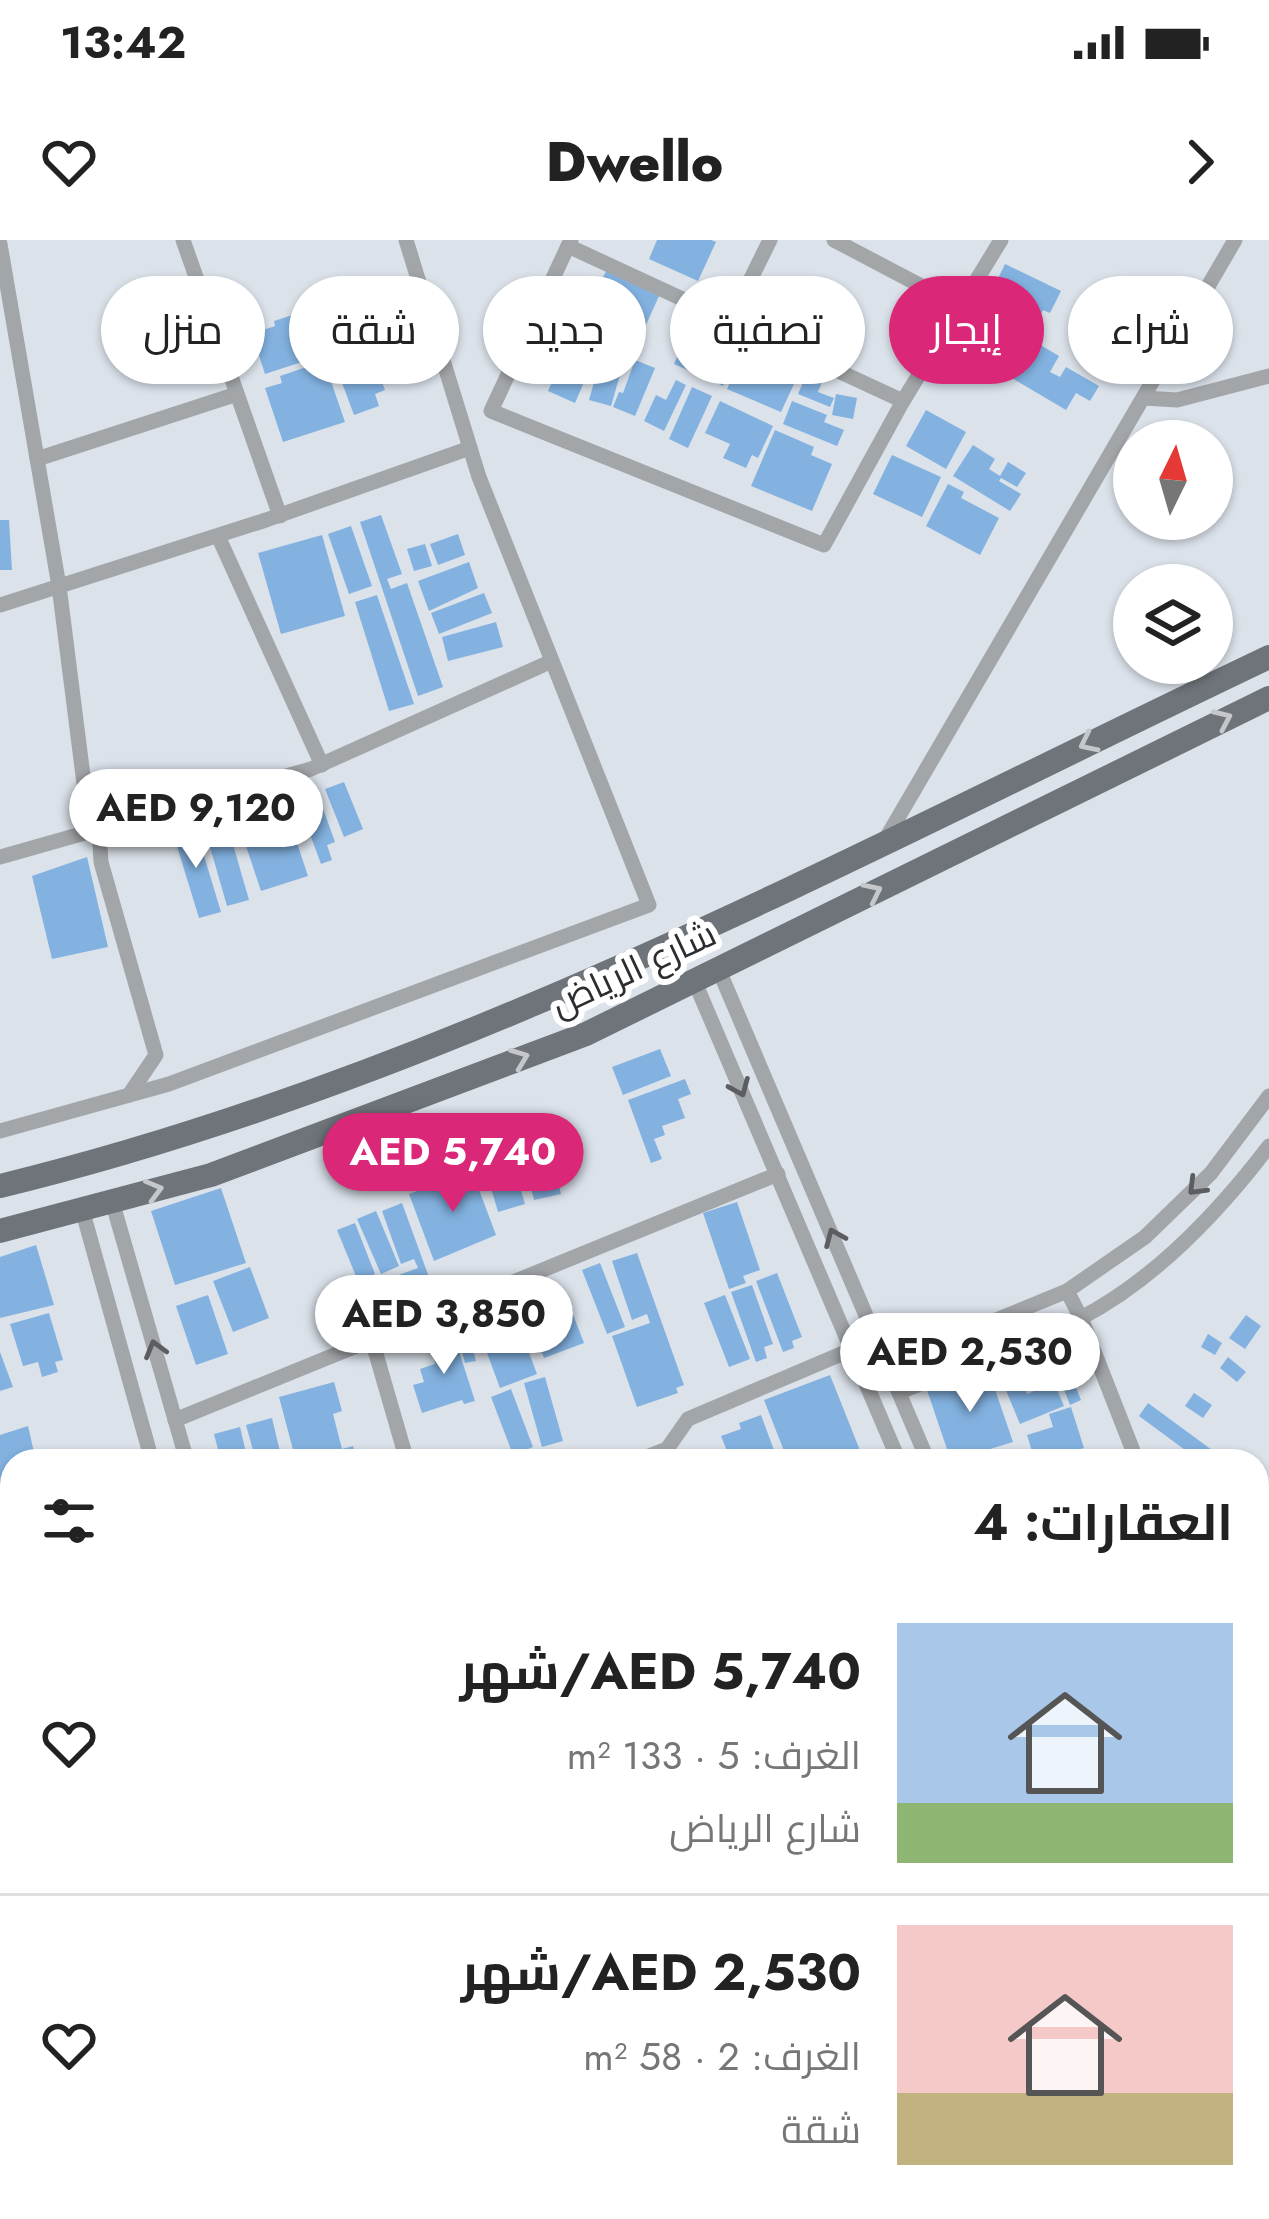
<!DOCTYPE html>
<html lang="ar">
<meta charset="utf-8">
<style>
:root{--surface:#fff;--page:#f6f6f6;--text:#222;--muted:#767676;--line:#e0e0e0;--accent:#db2777}
body{margin:0;font-family:Jost,Cairo,sans-serif;background:var(--page);color:var(--text);direction:rtl;height:100vh;display:flex;flex-direction:column;font-size:45px;white-space:nowrap}
*{box-sizing:border-box;margin:0}
p{font-size:39px;color:var(--muted)}
.icon{flex:none;width:66px;height:66px;fill:none;stroke:currentColor;stroke-width:2;stroke-linecap:round;stroke-linejoin:round}
.map{position:relative;flex:1;overflow:hidden;direction:ltr}
.details{position:absolute;left:0px;top:1209px;width:1269px;height:771px;display:flex;flex-direction:column;background:var(--surface);border-radius:36px 36px 0 0;box-shadow:0 3px 9px #0004;direction:rtl}
.details>*{flex:none}
.hud{position:absolute;left:36px;top:36px;width:1197px;height:108px;direction:rtl;display:flex;gap:24px}
.needle{width:78px;rotate:5deg}
.controls{position:absolute;left:1113px;top:180px;display:grid;gap:24px}
.controls a{display:grid;place-items:center;width:120px;height:120px;border-radius:50%;background:var(--surface);box-shadow:0 3px 9px #0004;font-size:60px}
.price{position:absolute;translate:-50% -102px;padding:0 27px;border-radius:42px;background:#fff;color:#222;font-size:39px;line-height:78px;filter:drop-shadow(0 3px 6px #0008)}
.price::after{content:'';position:absolute;left:50%;top:72px;width:36px;height:27px;margin-left:-18px;background:inherit;clip-path:polygon(0 0,100% 0,50% 100%)}
.price.selected{background:var(--accent);color:#fff}
ul{padding:0;list-style:none}
li{display:flex;align-items:center;gap:36px;height:300px;padding:0 36px}
li+li{border-top:3px solid var(--line)}
li span{display:grid;place-items:center;flex:none;width:336px;height:240px;border-radius:0px;color:#555}
li>.icon{margin-inline-start:auto}
span .icon{width:144px;height:144px;fill:#fffc;stroke-width:1}
li b{font-size:51px}
h2{display:flex;justify-content:space-between;align-items:center;height:144px;padding:0 36px;font-size:51px}
.pill{padding:0 42px;border-radius:54px;background:var(--surface);box-shadow:0 3px 9px #0004;font-size:42px;line-height:108px}
.pill.selected{background:var(--accent);color:#fff}
.status{display:flex;justify-content:space-between;align-items:center;height:84px;padding:0 60px;background:var(--surface);direction:ltr}
.status svg{height:33px;fill:currentColor}
header{display:flex;justify-content:space-between;align-items:center;height:156px;padding:0 36px;background:var(--surface);font-size:54px;font-weight:800}
.map>svg:first-child{display:block}
</style>
<div class="status"><b>13:42</b><svg viewBox="0 0 49 12"><path d="M0 12V9h3v3zM5 12V6h3v6zM10 12V3h3v9zM15 12V0h3v12zM26 1h20v11H26zM47 4h2v5h-2z"/></svg></div>
<header><svg class="icon" aria-label="forward" viewBox="0 0 24 24"><path d="M9 5l7 7-7 7"/></svg>Dwello<svg class="icon" aria-label="heart" viewBox="0 0 24 24"><path d="M12 20l-8-8c-3-5 5-10 8-4 3-6 11-1 8 4z"/></svg></header>
<div class="map">
<svg width="1269" height="1979" viewBox="0 0 1269 1979">
<rect width="100%" height="100%" fill="#dbe2ea"/>
<g fill="#83b2e1">
<polygon points="657,0 711,0 716,2 698,41 649,19"/>
<polygon points="1005,24 1061,51 1050,73 1043,70 1034,87 986,63"/>
<polygon points="606,31 659,56 636,107 582,83"/>
<polygon points="373,68 379,91 362,95 360,88 339,93 342,105 328,109 319,76 332,72 334,78"/>
<polygon points="305,71 316,104 307,107 311,119 265,134 252,94 275,86 274,81"/>
<polygon points="548,81 567,88 556,117 537,110"/>
<polygon points="693,86 740,107 723,146 674,124 679,113 693,119 700,102 688,96"/>
<polygon points="575,89 602,101 575,163 548,151"/>
<polygon points="1032,100 1059,116 1050,132 1060,137 1066,127 1099,146 1090,161 1076,153 1066,170 1010,137"/>
<polygon points="367,103 370,111 382,106 388,124 377,128 385,150 375,154 379,166 354,175 332,116"/>
<polygon points="604,107 626,114 611,166 589,160"/>
<polygon points="746,108 800,131 781,172 727,149"/>
<polygon points="635,120 655,128 635,176 613,167 619,152 623,153"/>
<polygon points="324,121 345,182 283,202 265,148 282,143 280,136"/>
<polygon points="808,131 824,137 818,152 834,158 830,167 798,154"/>
<polygon points="676,140 686,145 664,191 644,181 656,155 666,160"/>
<polygon points="692,147 712,156 688,208 669,199"/>
<polygon points="836,154 857,158 853,179 832,175"/>
<polygon points="720,161 773,186 758,218 752,215 746,228 723,218 730,204 705,193"/>
<polygon points="792,161 827,175 824,182 844,190 837,206 783,184"/>
<polygon points="926,170 966,192 946,229 906,206"/>
<polygon points="775,190 814,207 811,215 832,224 812,271 751,246"/>
<polygon points="973,205 995,219 989,229 1000,236 1008,222 1026,233 1017,247 1001,238 999,241 1021,254 1010,271 953,236"/>
<polygon points="892,215 941,237 922,277 873,254"/>
<polygon points="948,244 964,252 961,258 999,278 980,315 926,286"/>
<polygon points="381,275 402,334 387,339 391,349 407,343 443,447 418,456 360,282"/>
<polygon points="0,280 9,280 12,330 0,330"/>
<polygon points="351,286 372,346 349,354 328,294"/>
<polygon points="458,294 465,315 438,325 430,304"/>
<polygon points="322,295 345,376 281,394 258,313"/>
<polygon points="425,304 432,326 414,331 407,309"/>
<polygon points="469,322 478,348 429,371 418,341"/>
<polygon points="484,353 492,373 439,394 431,373"/>
<polygon points="377,355 414,464 389,471 355,362"/>
<polygon points="496,382 503,407 448,421 442,397"/>
<polygon points="344,542 363,589 344,597 325,549"/>
<polygon points="318,555 335,602 327,605 332,620 321,624 298,562"/>
<polygon points="284,564 308,636 261,651 237,579"/>
<polygon points="226,580 249,660 227,666 204,586"/>
<polygon points="195,586 221,672 199,678 176,603 170,605 167,595"/>
<polygon points="87,617 108,707 52,719 32,636"/>
<polygon points="660,809 671,836 623,855 612,827"/>
<polygon points="685,839 691,854 678,859 685,878 662,886 665,895 654,899 662,919 651,923 628,860"/>
<polygon points="549,904 561,954 534,960 522,911"/>
<polygon points="512,919 525,964 498,972 485,927"/>
<polygon points="472,931 496,995 434,1021 409,954"/>
<polygon points="221,948 246,1023 175,1045 151,971"/>
<polygon points="737,962 760,1030 743,1036 746,1043 729,1049 703,973"/>
<polygon points="402,963 430,1040 398,1051 393,1037 418,1028 414,1019 401,1024 382,971"/>
<polygon points="376,971 399,1026 381,1034 357,979"/>
<polygon points="355,983 375,1034 358,1041 337,990"/>
<polygon points="36,1005 54,1065 0,1078 0,1017"/>
<polygon points="637,1013 684,1145 676,1148 678,1153 637,1167 612,1096 650,1083 647,1074 632,1080 612,1021"/>
<polygon points="600,1023 625,1087 607,1094 582,1030"/>
<polygon points="250,1027 269,1078 233,1092 213,1041"/>
<polygon points="777,1033 802,1097 792,1101 794,1108 783,1112 756,1041"/>
<polygon points="752,1045 773,1104 764,1107 767,1118 756,1122 731,1052"/>
<polygon points="208,1055 228,1114 196,1125 176,1066"/>
<polygon points="725,1055 750,1119 729,1127 704,1063"/>
<polygon points="567,1059 584,1103 544,1118 527,1074"/>
<polygon points="49,1073 63,1120 55,1122 58,1132 42,1137 38,1122 23,1126 10,1084"/>
<polygon points="1246,1075 1261,1086 1245,1109 1229,1098"/>
<polygon points="478,1078 483,1089 469,1095 476,1121 465,1123 456,1090"/>
<polygon points="517,1081 537,1134 500,1148 480,1094"/>
<polygon points="453,1093 475,1161 464,1164 462,1160 422,1173 413,1145 424,1142 420,1129 435,1124 432,1099"/>
<polygon points="1208,1094 1222,1103 1215,1115 1201,1107"/>
<polygon points="1059,1105 1081,1160 1070,1165 1062,1144 1056,1147 1064,1166 1020,1184 995,1124 1012,1117 1027,1154 1046,1146 1034,1115"/>
<polygon points="0,1112 13,1147 0,1151"/>
<polygon points="1228,1117 1246,1132 1237,1142 1220,1128"/>
<polygon points="987,1126 1013,1202 951,1221 927,1150"/>
<polygon points="830,1135 863,1218 788,1221 764,1160"/>
<polygon points="545,1137 563,1201 542,1207 524,1143"/>
<polygon points="334,1142 342,1171 333,1174 342,1209 353,1206 357,1221 296,1221 279,1157"/>
<polygon points="511,1149 533,1207 513,1215 491,1157"/>
<polygon points="1194,1153 1212,1165 1203,1178 1185,1166"/>
<polygon points="1148,1163 1216,1213 1210,1221 1200,1221 1139,1176"/>
<polygon points="1071,1167 1084,1208 1070,1212 1073,1221 1035,1221 1027,1195 1053,1187 1049,1174"/>
<polygon points="761,1175 778,1221 731,1221 721,1196 741,1189 739,1183"/>
<polygon points="272,1178 282,1220 256,1221 246,1185"/>
<polygon points="28,1186 36,1221 12,1221 12,1315 0,1318 0,1195"/>
<polygon points="240,1187 248,1221 221,1221 214,1194"/>
<polygon points="1019,1209 1024,1221 988,1221 988,1220"/>
<polygon points="12,1346 12,1406 10,1406 0,1349"/>
<polygon points="0,1772 12,1799 12,1858 0,1860"/>
<polygon points="13,1968 44,1968 47,1979 16,1979"/>
<polygon points="55,1968 78,1968 80,1979 57,1979"/>
<polygon points="89,1968 112,1968 116,1979 93,1979"/>
<polygon points="123,1968 147,1968 150,1979 127,1979"/>
<polygon points="267,1968 319,1968 321,1977 270,1979"/>
<polygon points="439,1968 497,1968 498,1972 473,1979 442,1979"/>
<polygon points="512,1968 573,1968 576,1978 515,1979"/>
</g>
<g fill="none" stroke-linecap="round" stroke-linejoin="round">
<g stroke="#a3a6a9" stroke-width="15">
<polyline points="183,0 280,276"/>
<polyline points="571,0 568,6 903,161 1001,0"/>
<polyline points="834,0 961,67"/>
<polyline points="0,4 59,346 90,591"/>
<polyline points="568,6 491,171 824,305 903,161"/>
<polyline points="731,79 770,0"/>
<polyline points="1143,158 1177,160 1269,136"/>
<polyline points="37,219 237,154"/>
<polyline points="218,296 322,525"/>
<polyline points="0,365 266,280 470,208"/>
<polyline points="99,588 101,622 156,815 129,855"/>
<polyline points="885,600 1235,0"/>
<polyline points="0,617 311,529 552,421"/>
<polyline points="718,728 928,1221"/>
<polyline points="694,740 899,1221"/>
<polyline points="0,891 169,844 649,665 479,237 406,0"/>
<polyline points="112,961 187,1221"/>
<polyline points="82,969 152,1221"/>
<polyline points="1067,1051 1081,1078 1137,1221"/>
<polyline points="372,1100 407,1221"/>
<polyline points="888,1124 1067,1051 1145,997 1211,933 1269,856"/>
<path d="M900,1152c59,-24 122,-45 179,-73 76,-39 139,-106 190,-173"/>
<polyline points="175,1180 778,934"/>
<polyline points="667,1209 688,1179 853,1109"/>
<polyline points="636,1221 667,1209 672,1221"/>
<polyline points="0,1448 12,1489"/>
<polyline points="0,1695 12,1691"/>
<polyline points="0,1907 12,1903"/>
<polyline points="0,1938 12,1935"/>
<polyline points="169,1968 172,1979"/>
<polyline points="370,1968 374,1979"/>
<polyline points="404,1968 407,1979"/>
<polyline points="620,1968 623,1979"/>
<polyline points="651,1979 661,1968"/>
<polyline points="912,1979 919,1968"/>
<polyline points="943,1979 948,1968"/>
</g>
<g stroke="#6e747a" stroke-width="24">
<path d="M0,946c446,-108 857,-333 1269,-529"/>
<polyline points="0,991 211,935 586,794 1269,458"/>
</g>
</g>
<defs><path id="oneway-chevron" d="M-2-3.5L2.5 0L-2 3.5" fill="none" stroke-width="1.6" stroke-linecap="round" stroke-linejoin="round" transform="scale(3)"/></defs>
<g stroke="#c5c7ca">
<use href="#oneway-chevron" transform="translate(1223 479) rotate(-24)"/>
<use href="#oneway-chevron" transform="translate(1088 503) rotate(154)"/>
<use href="#oneway-chevron" transform="translate(873 652) rotate(-26)"/>
<use href="#oneway-chevron" transform="translate(520 818) rotate(-21)"/>
<use href="#oneway-chevron" transform="translate(154 950) rotate(-15)"/>
</g>
<g stroke="#5b5d60">
<use href="#oneway-chevron" transform="translate(740 848) rotate(67)"/>
<use href="#oneway-chevron" transform="translate(1196 947) rotate(135)"/>
<use href="#oneway-chevron" transform="translate(834 997) rotate(-113)"/>
<use href="#oneway-chevron" transform="translate(155 1109) rotate(-106)"/>
</g>
<g text-anchor="middle" stroke-width="12" stroke-linejoin="round" paint-order="stroke">
<g font-size="36" fill="#2b2d30" stroke="#fff">
<text transform="translate(633 728) rotate(-25)" y="13">شارع الرياض</text>
</g>
</g>
</svg>
<div class="controls">
<a><svg class="needle" viewBox="-14 -14 28 28"><path d="M0-13l5 13h-10z" fill="#e53935"/><path d="M0 13l5-13h-10z" fill="#767676"/></svg></a>
<a><svg class="icon" aria-label="layers" viewBox="0 0 24 24"><path d="M12 4l9 5-9 5-9-5zM3 14l9 5 9-5"/></svg></a>
</div>
<b class="price" style="left:196px;top:631px">AED 9,120</b>
<b class="price selected" style="left:453px;top:975px">AED 5,740</b>
<b class="price" style="left:444px;top:1137px">AED 3,850</b>
<b class="price" style="left:970px;top:1175px">AED 2,530</b>
<div class="hud">
<a class="pill">شراء</a>
<a class="pill selected">إيجار</a>
<a class="pill">تصفية</a>
<a class="pill">جديد</a>
<a class="pill">شقة</a>
<a class="pill">منزل</a>
</div>
<section class="details">
<h2>العقارات: 4<svg class="icon" aria-label="filters" viewBox="0 0 24 24"><path d="M4 7h16M4 17h16"/><circle cx="9" cy="7" r="2"/><circle cx="15" cy="17" r="2"/></svg></h2>
<ul>
<li><span style="background:linear-gradient(#a9c7e8 75%,#8fb573 0)"><svg class="icon" aria-label="home" viewBox="0 0 24 24"><path d="M3 11l9-7 9 7M6 9v11h12V9"/></svg></span><div><b>AED 5,740/شهر</b><p>الغرف: 5 · 133 m²</p><p>شارع الرياض</p></div><svg class="icon" aria-label="heart" viewBox="0 0 24 24"><path d="M12 20l-8-8c-3-5 5-10 8-4 3-6 11-1 8 4z"/></svg></li>
<li><span style="background:linear-gradient(#f6c9c9 70%,#c2b280 0)"><svg class="icon" aria-label="home" viewBox="0 0 24 24"><path d="M3 11l9-7 9 7M6 9v11h12V9"/></svg></span><div><b>AED 2,530/شهر</b><p>الغرف: 2 · 58 m²</p><p>شقة</p></div><svg class="icon" aria-label="heart" viewBox="0 0 24 24"><path d="M12 20l-8-8c-3-5 5-10 8-4 3-6 11-1 8 4z"/></svg></li>
</ul>
</section>
</div>
